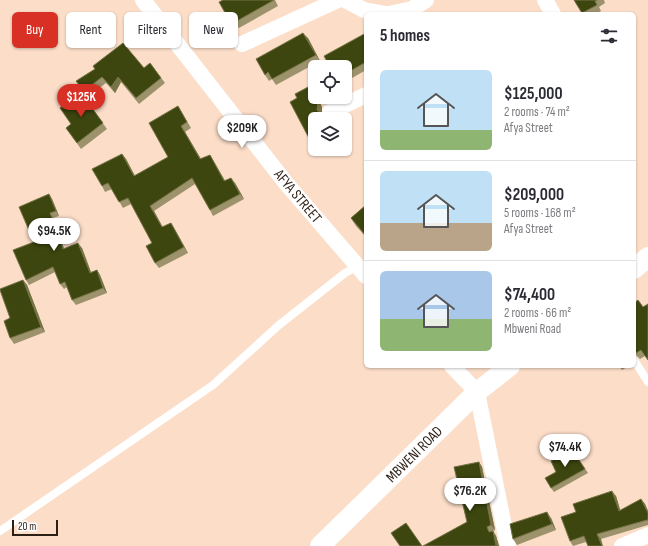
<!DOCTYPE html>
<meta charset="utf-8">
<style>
:root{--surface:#fff;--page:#f7f7f7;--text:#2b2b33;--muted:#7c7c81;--line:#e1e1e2;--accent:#d93025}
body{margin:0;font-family:"Sofia Sans Condensed",sans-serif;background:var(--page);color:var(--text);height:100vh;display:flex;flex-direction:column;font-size:15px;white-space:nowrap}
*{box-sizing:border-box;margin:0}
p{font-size:13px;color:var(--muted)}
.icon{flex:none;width:22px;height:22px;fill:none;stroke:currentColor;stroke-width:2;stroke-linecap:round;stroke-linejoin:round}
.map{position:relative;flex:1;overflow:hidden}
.details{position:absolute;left:364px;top:12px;width:272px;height:356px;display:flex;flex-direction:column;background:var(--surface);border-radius:6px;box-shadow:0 1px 3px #0004}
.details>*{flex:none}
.hud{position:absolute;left:12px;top:12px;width:292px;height:36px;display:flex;gap:8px}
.tools{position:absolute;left:308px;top:60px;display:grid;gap:8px}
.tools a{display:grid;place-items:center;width:44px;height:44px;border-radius:6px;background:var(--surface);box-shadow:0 1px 3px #0004;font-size:20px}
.scale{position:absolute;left:12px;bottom:10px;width:46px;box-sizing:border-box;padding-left:4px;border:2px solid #2c1f15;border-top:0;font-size:11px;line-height:14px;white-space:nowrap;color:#2c1f15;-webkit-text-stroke:3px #fff;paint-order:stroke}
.price{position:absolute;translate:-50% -34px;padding:0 9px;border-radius:14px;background:#fff;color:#222;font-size:13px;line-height:26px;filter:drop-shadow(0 1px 2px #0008)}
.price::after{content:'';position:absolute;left:50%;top:24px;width:12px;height:9px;margin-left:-6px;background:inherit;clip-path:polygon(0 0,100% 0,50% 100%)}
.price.current{background:var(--accent);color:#fff}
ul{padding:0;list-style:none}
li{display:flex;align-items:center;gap:12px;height:100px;padding:0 16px}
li+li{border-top:1px solid var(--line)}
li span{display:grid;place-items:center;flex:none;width:112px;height:80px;border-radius:6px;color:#555}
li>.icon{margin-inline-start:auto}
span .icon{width:48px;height:48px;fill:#fffc;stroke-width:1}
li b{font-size:17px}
h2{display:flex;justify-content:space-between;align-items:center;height:48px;padding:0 16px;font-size:17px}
.chip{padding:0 14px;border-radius:6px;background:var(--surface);box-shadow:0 1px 3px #0004;font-size:14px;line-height:36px}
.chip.current{background:var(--accent);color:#fff}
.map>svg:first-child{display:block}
</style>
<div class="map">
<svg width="648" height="546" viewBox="0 0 648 546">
<rect width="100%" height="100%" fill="#fbddc8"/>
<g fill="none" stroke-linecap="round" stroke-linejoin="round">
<g stroke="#fff" stroke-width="8">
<polyline points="634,360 648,382"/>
<polyline points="0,531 213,385 279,325 345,273 357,267"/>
</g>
<g stroke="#fff" stroke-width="16">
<polyline points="143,0 285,182 366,276"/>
<polyline points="345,0 364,10 386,14"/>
<polyline points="545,0 553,14"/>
<polyline points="389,14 412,9 426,0"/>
<polyline points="242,44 338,0"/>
<polyline points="330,112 366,95"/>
<polyline points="452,366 477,392 508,546"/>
<polyline points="622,546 648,535"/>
</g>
<g stroke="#fff" stroke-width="20">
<polyline points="634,269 648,257"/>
<polyline points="320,546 477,392 510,366"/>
</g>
</g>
<g fill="#9c926c">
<polygon points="275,0 278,6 239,28 235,22 232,23 228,18 219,2"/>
<polygon points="574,0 604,0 605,3 599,7 601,11 596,14 582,14"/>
<polygon points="366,33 366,70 345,82 345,67"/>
<polygon points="308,38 320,61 276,85 272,79 269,81 265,75"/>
<polygon points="150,63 165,83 139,104 121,82 115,93 106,83 87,97 76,81 144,68"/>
<polygon points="310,86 315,93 315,97 317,97 322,107 322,114 315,119 315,147 311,142 297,98"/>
<polygon points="81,93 107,129 81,149 66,128 71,124"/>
<polygon points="181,111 191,128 185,132 200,159 210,155 213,160 225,181 235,183 244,199 213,216 210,210 195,184 154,211 162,227 171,223 174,228 188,253 159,268 155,263 152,243 131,204 123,208 112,189 105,192 102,186 122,154 126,159 135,176 168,157"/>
<polygon points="49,194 52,199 59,216 53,218 64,249 82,248 91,272 97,270 100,275 107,293 76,305 72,300 67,287 64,289 60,284 55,272 29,285 26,280 34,242"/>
<polygon points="366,205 366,237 356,226 351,218"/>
<polygon points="23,280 27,285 45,332 14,344 10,338 10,318"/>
<polygon points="634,303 645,356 640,359 636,355 634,355"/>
<polygon points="619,366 629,366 622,370"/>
<polygon points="574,452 588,473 554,492 551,488 556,472"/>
<polygon points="479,462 482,467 495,530 493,531 496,536 499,546 423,546 467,522"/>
<polygon points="616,496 620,510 641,499 645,504 648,511 648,525 601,539 586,542 573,546 570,541 576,512"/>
<polygon points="551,518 556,530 517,545 513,539"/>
</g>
<g fill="#767346">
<polygon points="303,33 308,38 320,61 316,55"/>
<polygon points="118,77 121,82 115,93 111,87"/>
<polygon points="316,97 317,97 322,107 322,116 317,110"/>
<polygon points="181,126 185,132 204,164 200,159"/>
<polygon points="122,154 126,159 138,182 134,176"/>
<polygon points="210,155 213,160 228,186 224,181"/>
<polygon points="231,178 235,183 244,199 240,194"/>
<polygon points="49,194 52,199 59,216 56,211"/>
<polygon points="150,206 154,211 166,233 162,227"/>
<polygon points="50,213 53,218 66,254 63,249"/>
<polygon points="171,223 174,228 188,253 184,247"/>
<polygon points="78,243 82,248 93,278 90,273"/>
<polygon points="97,270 100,275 107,293 103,288"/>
<polygon points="23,280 27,285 45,332 41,327"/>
<polygon points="479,462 482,467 495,530 491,525"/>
<polygon points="612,491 616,496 622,516 619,511"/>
<polygon points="641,499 645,504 648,511 648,513"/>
<polygon points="547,512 551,518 556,530 552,524"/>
<polygon points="493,531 496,536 499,546 496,546"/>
<polygon points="597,534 601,539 603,546 602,546"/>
</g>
<g fill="#3d460f" stroke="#767346">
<polygon points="223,0 274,0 235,22 231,15 228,18 219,2"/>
<polygon points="574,0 597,0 595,1 597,5 582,13"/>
<polygon points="303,33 316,55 272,79 268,72 265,75 256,59"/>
<polygon points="366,33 366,62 345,74 345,67 330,67 324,56"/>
<polygon points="123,43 144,68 150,63 161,78 136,98 118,77 111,87 102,77 84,91 76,81 95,69 93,66"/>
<polygon points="310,86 315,95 315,97 316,97 318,101 317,110 321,114 326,115 328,119 315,119 315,140 311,142 290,102 297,98 295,94"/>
<polygon points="81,93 103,123 77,143 66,128 71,124 60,108"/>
<polygon points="178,106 187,122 181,126 200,159 210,155 224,181 231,178 240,194 210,210 192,178 150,206 162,227 171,223 184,247 155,263 146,246 152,243 128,198 119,202 108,183 102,186 92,169 122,154 134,176 168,157 149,123"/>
<polygon points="49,194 56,211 50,213 63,249 78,243 90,273 97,270 103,288 72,300 65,282 60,284 53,267 26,280 13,250 34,242 19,207"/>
<polygon points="366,205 366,236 351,218"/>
<polygon points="23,280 41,327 10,338 4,321 10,318 0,290 0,289"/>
<polygon points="638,300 643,307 648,304 648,360 641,350 636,353 634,351 634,303"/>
<polygon points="571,448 585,469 551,488 545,478 556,472 551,461"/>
<polygon points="479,462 491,525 487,527 489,532 493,531 496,546 423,546 467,522 454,467"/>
<polygon points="612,491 619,511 641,499 648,513 648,520 647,520 597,534 602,546 588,546 584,536 570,541 561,517 576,512 573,504"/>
<polygon points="547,512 552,524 513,539 510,524"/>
<polygon points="406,523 422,546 400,546 391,533"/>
</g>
<g text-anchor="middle" stroke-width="4" stroke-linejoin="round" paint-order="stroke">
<g font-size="15" fill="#2c1f15" stroke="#fff">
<text transform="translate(298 196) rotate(50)" y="5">AFYA STREET</text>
<text transform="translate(414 454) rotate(-45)" y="5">MBWENI ROAD</text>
</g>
</g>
</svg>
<div class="tools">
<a><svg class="icon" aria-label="locate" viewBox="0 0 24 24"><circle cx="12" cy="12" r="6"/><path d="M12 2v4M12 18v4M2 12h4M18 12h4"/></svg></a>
<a><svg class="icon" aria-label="layers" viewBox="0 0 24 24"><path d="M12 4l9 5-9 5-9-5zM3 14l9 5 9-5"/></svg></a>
</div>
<div class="scale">20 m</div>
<b class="price current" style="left:81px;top:118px">$125K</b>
<b class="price" style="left:242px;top:149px">$209K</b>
<b class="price" style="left:54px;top:252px">$94.5K</b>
<b class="price" style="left:565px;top:468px">$74.4K</b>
<b class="price" style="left:470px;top:512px">$76.2K</b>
<div class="hud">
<a class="chip current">Buy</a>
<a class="chip">Rent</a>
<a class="chip">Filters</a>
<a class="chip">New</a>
</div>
<section class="details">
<h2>5 homes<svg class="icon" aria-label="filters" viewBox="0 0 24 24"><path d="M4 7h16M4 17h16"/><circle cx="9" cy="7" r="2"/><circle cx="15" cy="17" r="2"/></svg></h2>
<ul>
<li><span style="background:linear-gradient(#bfe0f5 75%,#8fb573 0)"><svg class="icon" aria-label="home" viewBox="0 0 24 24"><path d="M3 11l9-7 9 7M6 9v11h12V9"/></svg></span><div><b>$125,000</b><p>2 rooms · 74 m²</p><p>Afya Street</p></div></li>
<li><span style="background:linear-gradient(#bfe0f5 65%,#b9a48a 0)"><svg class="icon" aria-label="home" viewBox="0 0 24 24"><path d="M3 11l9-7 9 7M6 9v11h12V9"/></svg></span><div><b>$209,000</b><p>5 rooms · 168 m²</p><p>Afya Street</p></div></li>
<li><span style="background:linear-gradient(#a9c7e8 60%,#8fb573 0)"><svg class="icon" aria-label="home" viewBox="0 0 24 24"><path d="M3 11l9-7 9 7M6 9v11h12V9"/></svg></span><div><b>$74,400</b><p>2 rooms · 66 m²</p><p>Mbweni Road</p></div></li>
</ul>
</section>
</div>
